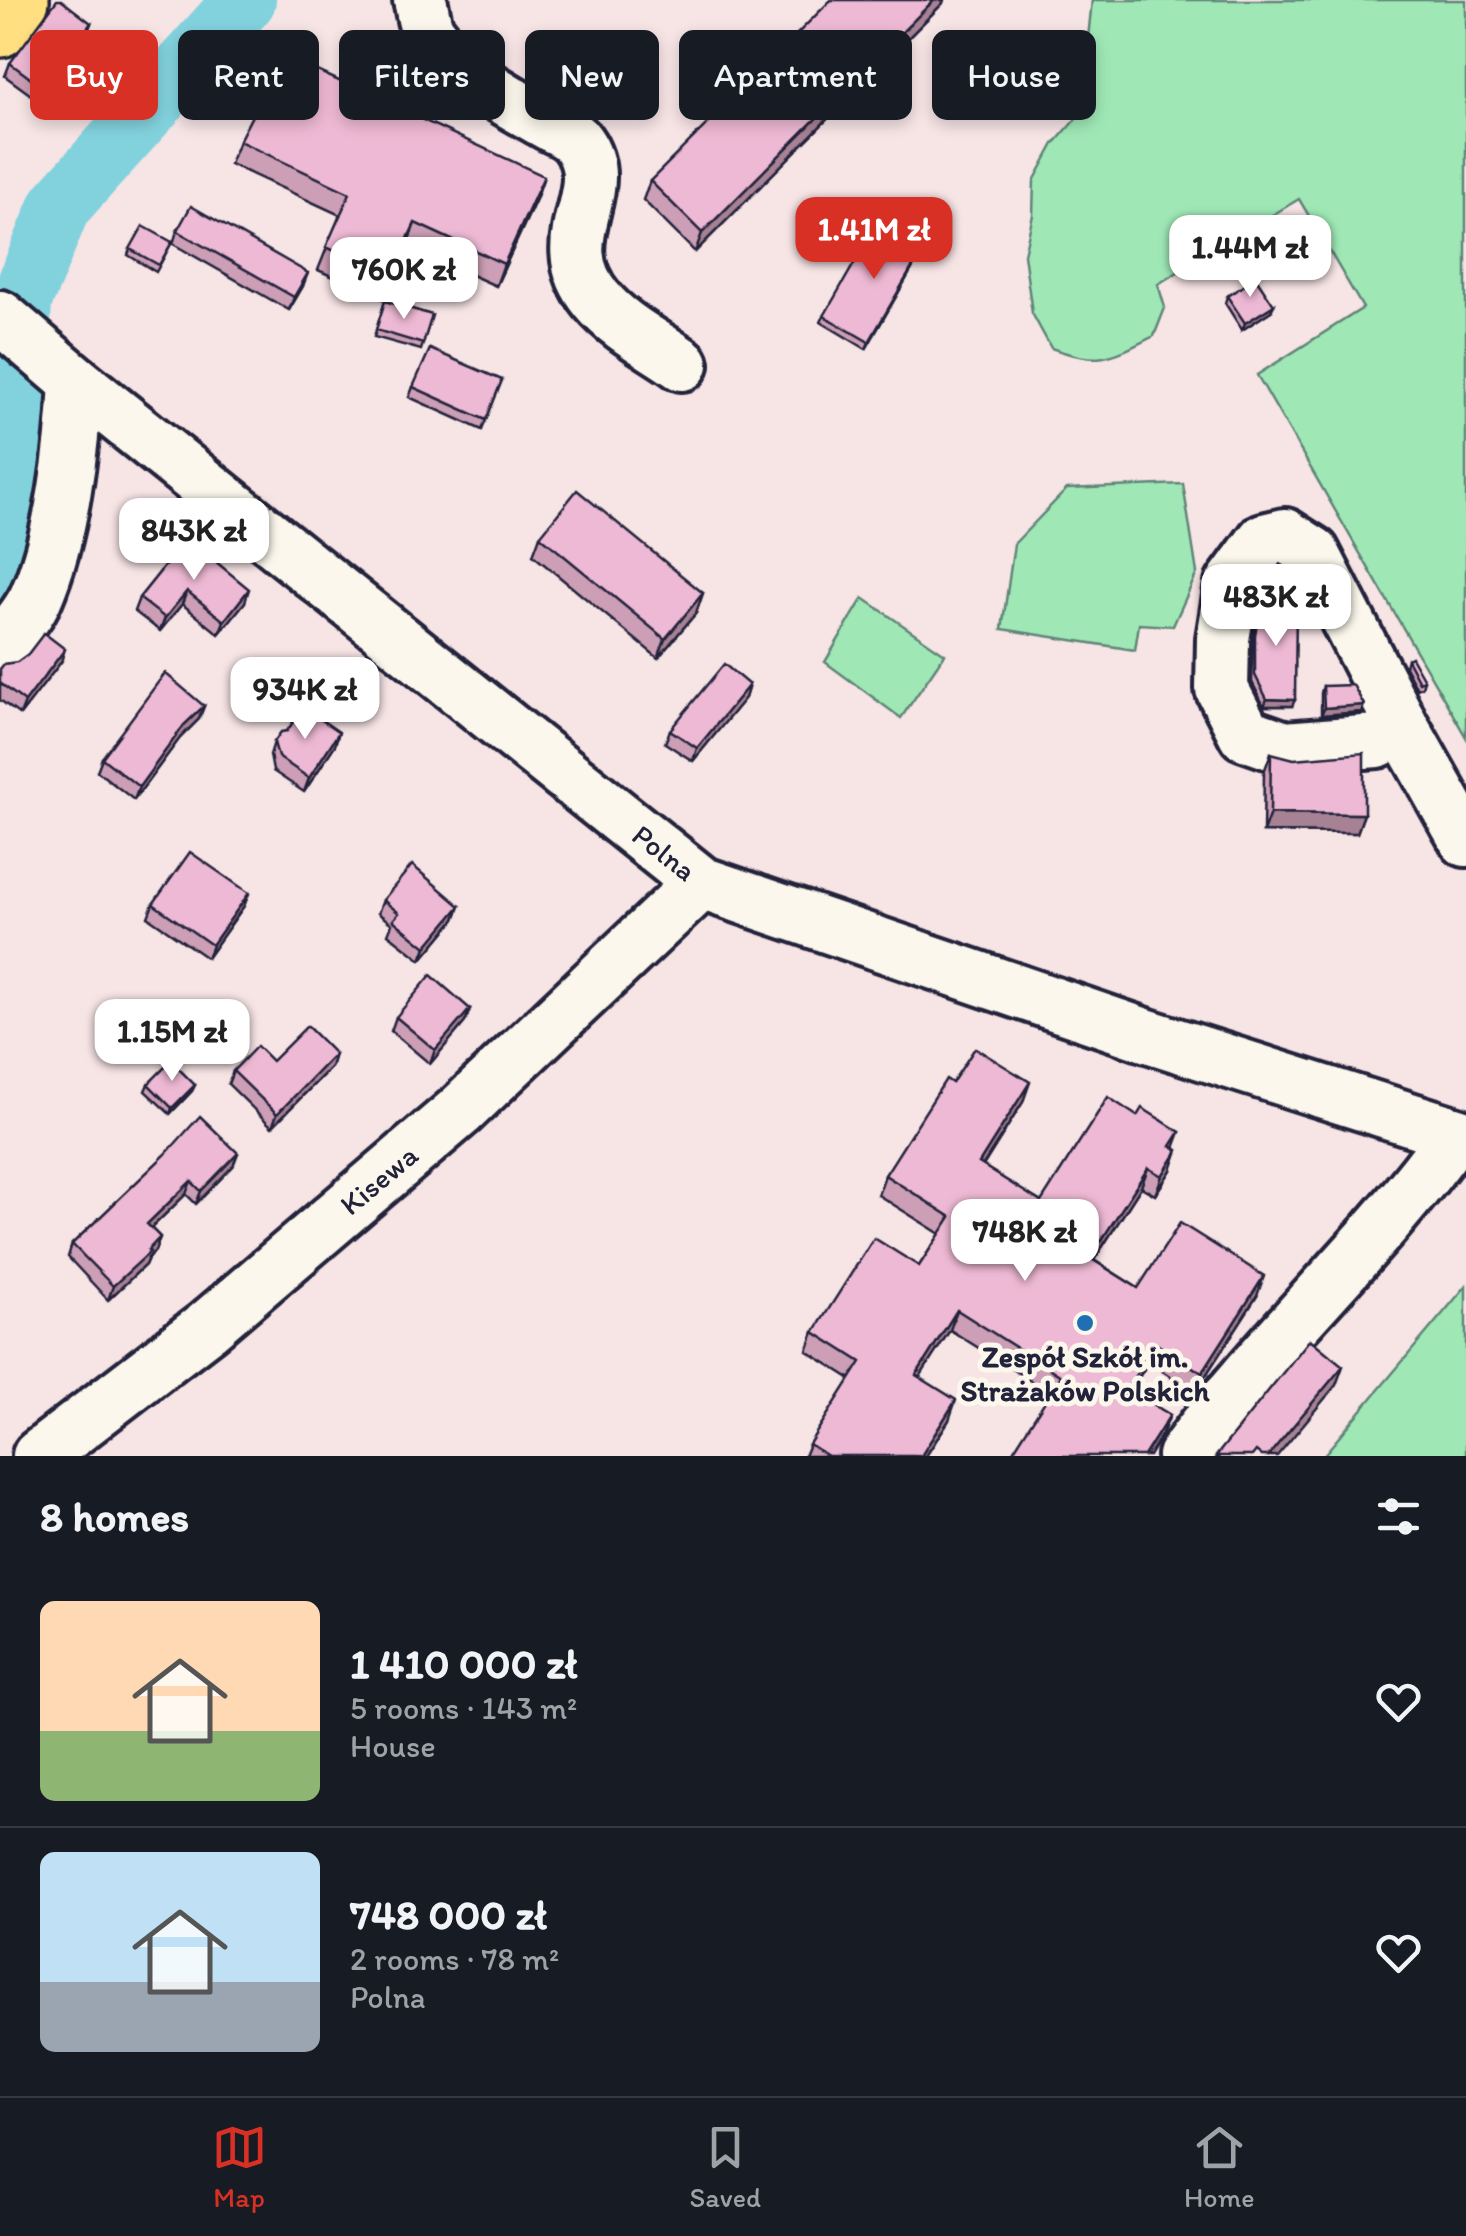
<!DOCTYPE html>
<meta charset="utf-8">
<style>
:root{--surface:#171b24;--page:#242831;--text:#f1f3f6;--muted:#9ea1a6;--line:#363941;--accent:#d93025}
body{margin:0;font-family:Itim,sans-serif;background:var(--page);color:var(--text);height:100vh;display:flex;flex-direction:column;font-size:38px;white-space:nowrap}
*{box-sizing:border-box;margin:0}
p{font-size:32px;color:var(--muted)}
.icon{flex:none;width:55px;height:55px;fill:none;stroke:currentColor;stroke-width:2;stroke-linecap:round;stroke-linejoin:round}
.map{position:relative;height:1456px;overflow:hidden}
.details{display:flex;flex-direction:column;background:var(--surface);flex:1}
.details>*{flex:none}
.banner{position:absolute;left:30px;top:30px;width:1408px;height:90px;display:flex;gap:20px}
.price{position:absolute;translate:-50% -85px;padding:0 22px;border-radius:20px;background:#fff;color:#222;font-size:32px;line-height:65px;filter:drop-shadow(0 2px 5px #0008)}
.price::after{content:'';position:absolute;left:50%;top:60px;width:30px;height:22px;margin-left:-15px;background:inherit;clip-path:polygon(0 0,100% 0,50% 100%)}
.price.current{background:var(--accent);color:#fff}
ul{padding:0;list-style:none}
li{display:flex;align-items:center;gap:30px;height:250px;padding:0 40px}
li+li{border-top:2px solid var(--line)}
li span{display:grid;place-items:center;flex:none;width:280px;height:200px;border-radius:15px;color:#555}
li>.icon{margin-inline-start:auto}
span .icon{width:120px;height:120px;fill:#fffc;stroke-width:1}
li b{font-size:42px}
h2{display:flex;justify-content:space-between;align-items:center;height:120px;padding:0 40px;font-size:42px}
.chip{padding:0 35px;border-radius:15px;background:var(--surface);box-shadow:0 5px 15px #0003;font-size:35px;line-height:90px}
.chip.current{background:var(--accent);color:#fff}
.menu{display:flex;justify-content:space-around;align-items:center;height:140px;border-top:2px solid var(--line);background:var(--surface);font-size:28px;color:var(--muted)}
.menu a{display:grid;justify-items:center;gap:5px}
.menu .current{color:var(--accent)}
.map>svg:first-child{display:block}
</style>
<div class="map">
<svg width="1466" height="1456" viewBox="0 0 1466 1456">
<rect width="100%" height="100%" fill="#f7e4e5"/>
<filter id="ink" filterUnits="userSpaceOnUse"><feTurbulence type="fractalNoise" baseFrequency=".01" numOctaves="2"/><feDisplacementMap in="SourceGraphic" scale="20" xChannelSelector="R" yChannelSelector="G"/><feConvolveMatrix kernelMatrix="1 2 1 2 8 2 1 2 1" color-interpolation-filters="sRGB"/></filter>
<g filter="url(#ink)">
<g fill="#9fe8b6" stroke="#608578" stroke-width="2.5">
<path d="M1092,0h374v737l-209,-362 106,-67 -64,-109 -141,85 7,24 -11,28c-45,23 -54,29 -103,12l-19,-35 -8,-59 9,-39 1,-34 20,-37 26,-30z"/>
<polygon points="1183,484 1197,573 1173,626 1139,624 1135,650 1002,629 1014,544 1067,489"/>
<polygon points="863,598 945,654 901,718 825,662"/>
<polygon points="1466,1286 1466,1456 1323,1456"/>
</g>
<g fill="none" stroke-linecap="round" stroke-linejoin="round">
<polyline stroke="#82d2de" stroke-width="62" points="0,583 7,572 19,512 16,407 21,301 60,206 245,0"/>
<defs>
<g id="minor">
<path d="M420,0c3,11 4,27 11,36 26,38 76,64 115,86 11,7 24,10 32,21 36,50 -32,95 19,157 22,27 57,44 85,64"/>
<polyline points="0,317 76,382 701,883 1145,1035 1466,1137"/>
<path d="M0,648c12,-16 28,-33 36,-51 26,-60 37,-150 40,-215"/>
<polyline points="1402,726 1377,741 1285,748 1245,734 1222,689 1223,639 1232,584 1264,540 1285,535 1313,553 1402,726 1466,840"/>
<polyline points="39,1456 207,1327 460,1111 701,883"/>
<path d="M1184,1456c20,-30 43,-56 67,-84 68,-79 144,-153 204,-238"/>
</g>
<polyline id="major" points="0,29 21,0"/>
</defs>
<use href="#minor" stroke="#22223b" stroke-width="60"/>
<use href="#major" stroke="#22223b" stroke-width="62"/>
<use href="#minor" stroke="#fbf7ec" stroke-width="52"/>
<use href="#major" stroke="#ffdf80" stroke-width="55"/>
</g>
<g fill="#cd9fb6" stroke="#22223b" stroke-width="2.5">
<polygon points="943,3 695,252 643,200 650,181"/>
<polygon points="91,23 86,36 38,100 5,76 10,63"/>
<polygon points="239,141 544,176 536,199 496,286 407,246 383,299 318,270 340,215 230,164"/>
<polygon points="177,231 303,286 289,310 173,244"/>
<polygon points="172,242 156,272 128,255 130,249"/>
<polygon points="920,255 866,349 821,322 824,316"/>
<polygon points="1227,296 1271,311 1242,330 1225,303"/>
<polygon points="385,301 432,315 421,350 374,337"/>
<polygon points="502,380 482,430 409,397 413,387"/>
<polygon points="540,536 703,593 696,613 658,658 533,555"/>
<polygon points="187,538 245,602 219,634 182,604 160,631 134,611 139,598"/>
<polygon points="1261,601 1292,706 1264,706 1252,682 1253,642"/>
<polygon points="1407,659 1424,680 1422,687 1417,689 1405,666"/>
<polygon points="61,662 20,715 0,700 0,669"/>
<polygon points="749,685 745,698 693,761 665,743 670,730"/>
<polygon points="1323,686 1364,705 1361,712 1321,715 1321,693"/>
<polygon points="204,706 199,719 180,738 134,800 97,771 102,758"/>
<polygon points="274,742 335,745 304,792 273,771 270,755"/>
<polygon points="1271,753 1364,814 1357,833 1263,832 1264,772"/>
<polygon points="249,893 244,906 207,958 148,917 153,904"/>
<polygon points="383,900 460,906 455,919 421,960 388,934 392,924 378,913"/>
<polygon points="470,1009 465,1022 430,1064 391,1031 396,1017"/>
<polygon points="335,1054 331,1067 272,1127 228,1084 233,1071"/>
<polygon points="952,1083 1023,1102 983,1166 1041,1202 1137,1116 1180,1132 1174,1148 1171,1170 1155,1195 1141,1187 1094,1260 1138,1288 1257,1296 1195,1392 1148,1362 1131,1391 1170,1415 1162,1434 1050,1393 950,1330 919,1377 949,1420 926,1456 804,1456 809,1444 851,1379 807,1351 814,1332 919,1266 940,1234 878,1195 885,1175"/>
<polygon points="148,1084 195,1085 192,1091 170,1114 145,1091"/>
<polygon points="165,1155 233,1166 196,1204 186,1194 151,1228 160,1237 155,1251 148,1258 145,1265 108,1300 68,1257 72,1244"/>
</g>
<g fill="#a78294" stroke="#22223b" stroke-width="2.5">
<polygon points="934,0 944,0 943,3 695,252 702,233"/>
<polygon points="91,23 86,36 38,100 42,87"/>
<polygon points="544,176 536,199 496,286 504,264"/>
<polygon points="415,223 407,246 383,299 391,276"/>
<polygon points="923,249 920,255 866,349 869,342"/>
<polygon points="308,273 303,286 289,310 294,297"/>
<polygon points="1274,305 1271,311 1242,330 1245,323"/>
<polygon points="249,589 245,602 219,634 224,621"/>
<polygon points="187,591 182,604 160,631 165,618"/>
<polygon points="703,593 696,613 658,658 665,639"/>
<polygon points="65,649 61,662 20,715 25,702"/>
<polygon points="749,685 745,698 693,761 697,748"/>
<polygon points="1267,699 1295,700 1292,706 1264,706"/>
<polygon points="1364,705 1361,712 1321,715 1324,708"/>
<polygon points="204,706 199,719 180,738 134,800 139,787 184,725"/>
<polygon points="339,732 335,745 304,792 309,778"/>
<polygon points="1270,813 1364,814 1357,833 1263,832"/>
<polygon points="249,893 244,906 207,958 212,945"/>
<polygon points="460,906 455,919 421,960 426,947"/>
<polygon points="470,1009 465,1022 430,1064 435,1050"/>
<polygon points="335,1054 331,1067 272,1127 277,1114"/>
<polygon points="1030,1082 1023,1102 972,1182 979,1163"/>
<polygon points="195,1085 192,1091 170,1114 172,1108"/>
<polygon points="1178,1150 1171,1170 1155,1195 1162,1176"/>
<polygon points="238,1153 233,1166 196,1204 201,1191"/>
<polygon points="1148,1168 1141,1187 1083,1277 1090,1258"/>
<polygon points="191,1181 186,1194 142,1237 147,1224"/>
<polygon points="160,1237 155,1251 148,1258 145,1265 108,1300 113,1286"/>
<polygon points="1264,1276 1257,1296 1195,1392 1202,1373"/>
<polygon points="957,1310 950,1330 909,1394 916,1375"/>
<polygon points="1155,1343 1148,1362 1120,1408 1127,1389"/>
<polygon points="1343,1366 1336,1385 1277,1456 1268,1456"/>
<polygon points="956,1400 949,1420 926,1456 921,1456"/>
<polygon points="1170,1415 1162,1434 1149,1456 1144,1456"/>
</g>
<g fill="#eeb9d4" stroke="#22223b" stroke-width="2.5">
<polygon points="57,0 61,0 91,23 42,87 10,63"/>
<polygon points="831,0 934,0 702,233 650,181"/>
<polygon points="283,55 544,176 504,264 415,223 391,276 326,247 350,193 239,141"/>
<polygon points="191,206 308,273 294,297 177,231"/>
<polygon points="878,222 923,249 869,342 824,316"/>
<polygon points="143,226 172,242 159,265 130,249"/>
<polygon points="1256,278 1274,305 1245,323 1227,296"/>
<polygon points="385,301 432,315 423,344 376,330"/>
<polygon points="430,349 502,380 486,420 413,387"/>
<polygon points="577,490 703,593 665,639 540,536"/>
<polygon points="187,538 249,589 224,621 187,591 165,618 139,598"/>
<polygon points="1261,601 1296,601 1295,700 1267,699 1255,675 1255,635"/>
<polygon points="44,633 65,649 25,702 0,683 0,669 4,664 17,662 28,654"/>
<polygon points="1411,657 1424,680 1419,682 1407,659"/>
<polygon points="724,664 749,685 697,748 670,730"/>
<polygon points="165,673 204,706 184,725 139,787 102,758"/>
<polygon points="1353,685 1364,705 1324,708 1323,686"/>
<polygon points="303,707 339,732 309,778 278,757 274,742 281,732 287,731"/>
<polygon points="1271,753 1294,759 1364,753 1364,814 1270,813"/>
<polygon points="190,852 249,893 212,945 153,904"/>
<polygon points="412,865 460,906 426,947 393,920 399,913 383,900"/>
<polygon points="431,975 470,1009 435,1050 396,1017"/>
<polygon points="307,1026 335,1054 277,1114 233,1071 257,1046 272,1061"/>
<polygon points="975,1048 1030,1082 979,1163 1041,1202 1108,1097 1137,1116 1142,1108 1180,1132 1171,1146 1178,1150 1162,1176 1148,1168 1090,1258 1138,1288 1180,1223 1264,1276 1202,1373 1155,1343 1127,1389 1170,1415 1144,1456 1010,1456 1061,1376 957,1310 916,1375 956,1400 921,1456 828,1456 809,1444 861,1362 814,1332 874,1238 919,1266 951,1217 885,1175 946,1079 952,1083"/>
<polygon points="171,1061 195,1085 172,1108 148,1084"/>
<polygon points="200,1116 238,1153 201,1191 191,1181 147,1224 160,1237 148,1250 150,1252 113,1286 72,1244 165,1155"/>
<polygon points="1310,1339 1343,1366 1268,1456 1262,1456 1256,1451 1252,1456 1216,1456"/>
</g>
</g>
<circle fill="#1f6fb2" stroke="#fbf7ec" stroke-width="4" cx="1085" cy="1323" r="10"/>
<g text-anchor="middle" stroke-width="10" stroke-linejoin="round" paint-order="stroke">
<g font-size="30" fill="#22223b" stroke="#fbf7ec">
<text transform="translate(664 853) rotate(38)" y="10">Polna</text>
<text transform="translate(379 1180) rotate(-40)" y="10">Kisewa</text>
</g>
<g font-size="30" font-weight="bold" fill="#22223b" stroke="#fbf7ec">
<text x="1085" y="1367">Zespół Szkół im.<tspan x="1085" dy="34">Strażaków Polskich</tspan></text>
</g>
</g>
</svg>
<b class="price current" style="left:874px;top:282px">1.41M zł</b>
<b class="price" style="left:1250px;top:300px">1.44M zł</b>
<b class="price" style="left:404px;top:322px">760K zł</b>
<b class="price" style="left:194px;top:583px">843K zł</b>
<b class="price" style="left:1276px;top:649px">483K zł</b>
<b class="price" style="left:305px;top:742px">934K zł</b>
<b class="price" style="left:172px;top:1084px">1.15M zł</b>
<b class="price" style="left:1025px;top:1284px">748K zł</b>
<div class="banner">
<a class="chip current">Buy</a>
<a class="chip">Rent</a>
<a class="chip">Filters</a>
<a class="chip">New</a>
<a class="chip">Apartment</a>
<a class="chip">House</a>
</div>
</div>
<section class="details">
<h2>8 homes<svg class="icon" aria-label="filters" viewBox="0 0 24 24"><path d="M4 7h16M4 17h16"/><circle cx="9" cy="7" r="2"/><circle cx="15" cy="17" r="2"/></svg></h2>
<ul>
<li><span style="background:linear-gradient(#ffd9b3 65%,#8fb573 0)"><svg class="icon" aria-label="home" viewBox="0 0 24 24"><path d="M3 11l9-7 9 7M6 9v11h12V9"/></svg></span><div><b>1 410 000 zł</b><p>5 rooms · 143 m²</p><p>House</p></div><svg class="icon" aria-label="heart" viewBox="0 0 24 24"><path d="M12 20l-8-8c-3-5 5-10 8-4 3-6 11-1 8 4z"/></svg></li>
<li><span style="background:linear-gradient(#bfe0f5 65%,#9aa5b1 0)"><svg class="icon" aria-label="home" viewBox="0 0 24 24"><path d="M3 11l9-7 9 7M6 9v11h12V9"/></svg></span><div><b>748 000 zł</b><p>2 rooms · 78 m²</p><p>Polna</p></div><svg class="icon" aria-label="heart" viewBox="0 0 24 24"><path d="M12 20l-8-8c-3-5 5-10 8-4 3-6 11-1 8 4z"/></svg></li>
</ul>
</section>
<nav class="menu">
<a class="current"><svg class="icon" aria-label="map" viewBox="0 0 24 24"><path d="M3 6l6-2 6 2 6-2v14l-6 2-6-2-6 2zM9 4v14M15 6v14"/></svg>Map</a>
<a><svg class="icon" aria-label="saved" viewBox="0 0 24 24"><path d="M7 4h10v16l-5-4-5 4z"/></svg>Saved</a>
<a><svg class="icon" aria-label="home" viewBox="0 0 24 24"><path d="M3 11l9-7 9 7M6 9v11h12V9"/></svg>Home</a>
</nav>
